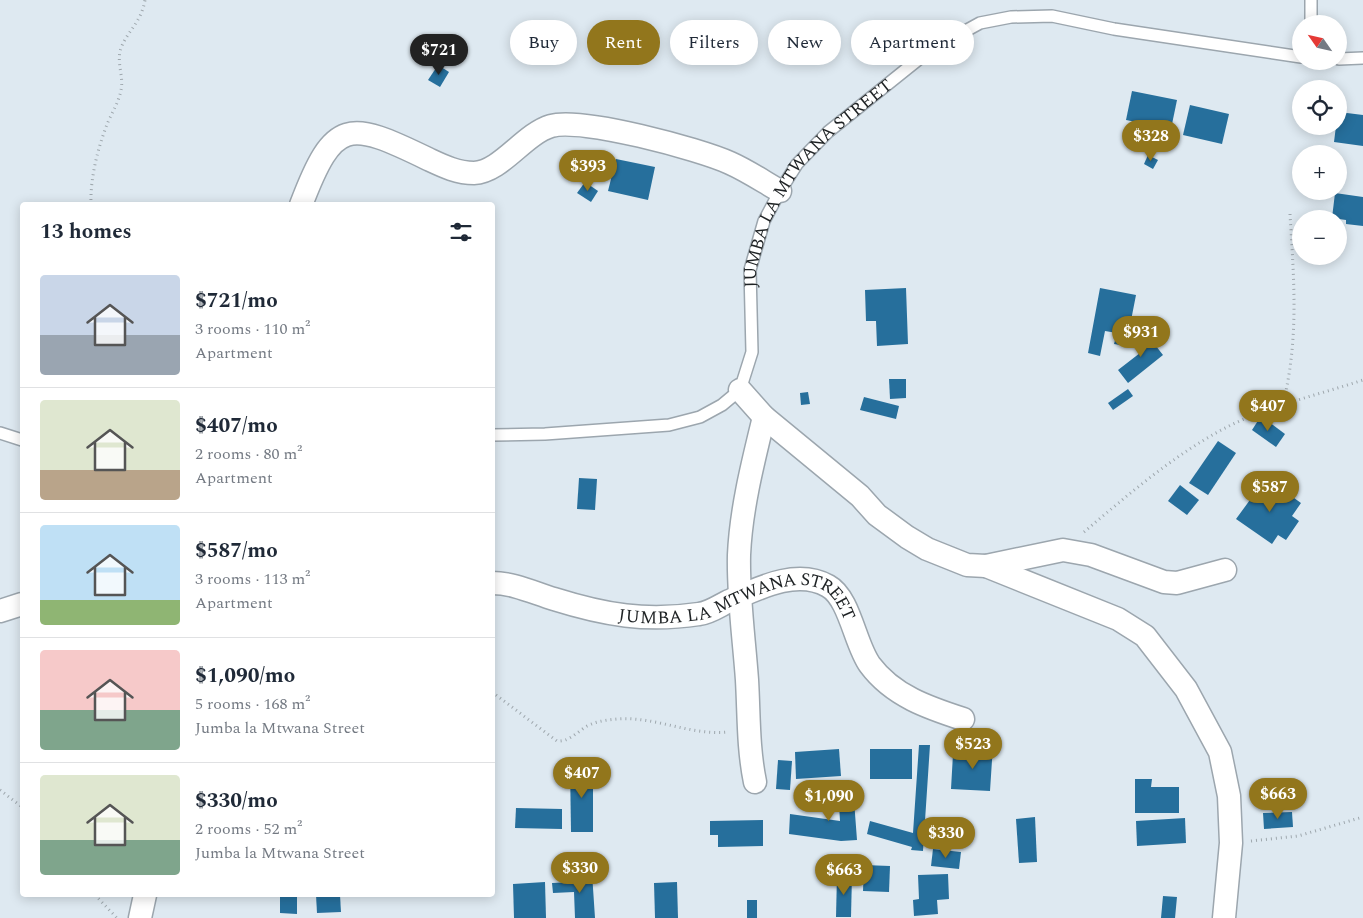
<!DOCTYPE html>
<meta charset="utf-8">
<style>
:root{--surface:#fff;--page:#f2f2f3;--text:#1f2937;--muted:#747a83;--line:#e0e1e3;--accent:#92761c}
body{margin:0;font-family:Spectral,serif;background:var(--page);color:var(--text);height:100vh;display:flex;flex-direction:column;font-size:19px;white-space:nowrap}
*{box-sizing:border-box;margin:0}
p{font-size:16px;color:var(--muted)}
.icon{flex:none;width:28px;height:28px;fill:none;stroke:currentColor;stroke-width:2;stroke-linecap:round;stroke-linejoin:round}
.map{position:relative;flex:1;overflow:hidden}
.side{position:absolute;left:20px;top:202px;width:475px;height:695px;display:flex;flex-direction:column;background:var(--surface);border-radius:5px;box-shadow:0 2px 12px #0003}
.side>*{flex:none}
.top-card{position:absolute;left:510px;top:20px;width:475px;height:45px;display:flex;gap:10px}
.needle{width:32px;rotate:304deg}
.fabs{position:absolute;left:1292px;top:15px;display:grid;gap:10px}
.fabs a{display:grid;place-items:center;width:55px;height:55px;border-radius:50%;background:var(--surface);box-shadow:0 2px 12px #0003;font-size:25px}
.price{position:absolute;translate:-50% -42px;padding:0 11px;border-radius:18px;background:var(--accent);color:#fff;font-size:16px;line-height:32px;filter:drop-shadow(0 1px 2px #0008)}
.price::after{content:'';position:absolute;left:50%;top:30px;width:15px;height:11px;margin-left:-8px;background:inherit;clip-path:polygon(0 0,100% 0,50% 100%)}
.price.active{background:#222;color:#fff}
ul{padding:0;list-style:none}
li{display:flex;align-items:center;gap:15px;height:125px;padding:0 20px}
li+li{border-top:1px solid var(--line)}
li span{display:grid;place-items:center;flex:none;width:140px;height:100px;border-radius:5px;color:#555}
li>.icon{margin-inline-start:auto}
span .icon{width:60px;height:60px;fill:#fffc;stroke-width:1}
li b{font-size:21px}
h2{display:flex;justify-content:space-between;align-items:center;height:60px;padding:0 20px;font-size:21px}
.chip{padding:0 18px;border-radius:22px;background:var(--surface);box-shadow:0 2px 12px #0003;font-size:18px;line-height:45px}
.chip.active{background:var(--accent);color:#fff}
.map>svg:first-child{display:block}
</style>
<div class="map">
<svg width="1363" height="918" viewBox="0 0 1363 918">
<rect width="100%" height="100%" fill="#dee9f1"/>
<g fill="#266f9c">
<polygon points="438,65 449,72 440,87 428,80"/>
<polygon points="1132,91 1177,100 1171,129 1126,120"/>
<polygon points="1190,105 1229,114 1222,144 1183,135"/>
<polygon points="1339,112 1363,115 1363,146 1334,142 1336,126 1339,126"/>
<polygon points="1148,155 1158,160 1153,169 1144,164"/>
<polygon points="616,159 655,167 648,200 608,191"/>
<polygon points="585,182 598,191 591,202 577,193"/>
<polygon points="1335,193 1363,197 1363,226 1346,224 1346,220 1332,218"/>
<polygon points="906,288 908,344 877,346 876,321 866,321 865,290"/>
<polygon points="1100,288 1136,295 1126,346 1114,344 1117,333 1105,331 1100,356 1088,353"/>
<polygon points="1145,332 1163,355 1128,383 1118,370 1140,353 1132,343"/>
<polygon points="889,379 906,379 906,398 890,399"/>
<polygon points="1128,389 1133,396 1113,410 1108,403"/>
<polygon points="808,392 810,404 801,405 800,393"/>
<polygon points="864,397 899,406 896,419 860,410"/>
<polygon points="1261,416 1285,434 1276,447 1252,430"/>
<polygon points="1218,441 1236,453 1208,495 1189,483"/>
<polygon points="579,478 597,479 595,510 577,509"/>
<polygon points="1266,478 1301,503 1292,516 1299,521 1286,540 1278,535 1272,544 1236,519"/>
<polygon points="1180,485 1199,500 1187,515 1168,501"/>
<polygon points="977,744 993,745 990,791 951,789 953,754 969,755 969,752 976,752"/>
<polygon points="919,745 930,745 923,851 911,850 912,847 867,834 870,821 913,833"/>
<polygon points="839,749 841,776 796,779 795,752"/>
<rect x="870" y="749" width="42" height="30"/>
<polygon points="778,760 792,761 790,790 776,789"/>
<polygon points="570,766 593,766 593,832 571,832"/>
<polygon points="1135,779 1152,779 1151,787 1179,787 1179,813 1135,813"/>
<polygon points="853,787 857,840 841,841 789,834 790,814 840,821 838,788"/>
<polygon points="516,808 562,809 562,829 515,828"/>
<polygon points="1292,812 1293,827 1264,829 1263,813"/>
<polygon points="1035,817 1037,862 1019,863 1016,819"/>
<polygon points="1185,818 1186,843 1137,846 1136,821"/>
<polygon points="763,820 763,846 718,847 718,835 710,835 710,821"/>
<polygon points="933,849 961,852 959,869 931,866"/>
<polygon points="864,865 890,866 889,892 863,891"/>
<polygon points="592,873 595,918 575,918 574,892 553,893 552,883 573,882 572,874"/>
<polygon points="948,874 949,899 937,900 938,914 914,916 913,900 919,899 918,875"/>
<polygon points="837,875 852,875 851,917 836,917"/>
<polygon points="545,882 546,918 514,918 513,884"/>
<polygon points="677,882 678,918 655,918 654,883"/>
<polygon points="280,895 297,895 297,914 280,913"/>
<polygon points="316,895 340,895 341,912 317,913"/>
<polygon points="1163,896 1177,897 1175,918 1161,918"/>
<rect x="747" y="900" width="10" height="18"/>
</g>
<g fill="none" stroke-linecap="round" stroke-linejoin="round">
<defs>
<g id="service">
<polyline points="1311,0 1311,24"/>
<polyline points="1339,59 1363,58"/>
<polyline points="0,433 22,440"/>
<path id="s1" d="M492,435l53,-1 124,-9 31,-8 22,-12 18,-15 12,-38 -2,-82 14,-49 16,-30 17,-27 31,-32 101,-81 51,-28 31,-6 41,-1 62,13 187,28"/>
</g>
<g id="minor">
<path d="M301,205c33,-87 47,-85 127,-46 15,7 29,14 46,14 27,-1 50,-39 77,-47 30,-9 148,23 179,37 18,8 34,19 50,28"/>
<polyline points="740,390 764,417 860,496 877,515 907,537 927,549 967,565 986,566 1063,550 1091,555 1164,582 1177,583 1225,570"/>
<polyline points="986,566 1118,619 1145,636 1186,689 1220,752 1229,796 1231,843 1224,918"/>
<path id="s2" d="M492,583c22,0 42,10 62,16 51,16 92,23 145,15 10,-1 20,-8 28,-12 30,-13 69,-34 101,-16 22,12 27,59 42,79 23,31 59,43 93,54"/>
<polyline points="0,611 22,604"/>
<path d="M755,782c-7,-34 -6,-67 -8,-102 -3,-42 -9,-83 -8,-125 2,-46 14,-93 25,-138"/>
<polyline points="140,918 145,895"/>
</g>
</defs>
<use href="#service" stroke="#9ca6ae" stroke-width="14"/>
<use href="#minor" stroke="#9ca6ae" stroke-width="25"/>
<g stroke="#9ea7ad" stroke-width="3" stroke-dasharray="1 4" stroke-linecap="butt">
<path d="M91,205c-1,-27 7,-58 17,-83 5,-11 11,-21 13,-32 3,-14 -5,-28 0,-42 7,-18 20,-25 24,-48"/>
<path d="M1283,404c16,-65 11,-123 7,-190"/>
<path d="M1084,532c45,-38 92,-79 145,-106 43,-21 89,-31 134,-46"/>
<path d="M492,692l65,49c12,1 20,-9 30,-15 10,-5 20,-6 30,-7 38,-3 74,17 111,13"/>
<polyline points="0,790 22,807"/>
<polyline points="1251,841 1298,836 1363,817"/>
<polyline points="95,895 117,918"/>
</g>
<use href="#service" stroke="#fff" stroke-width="11"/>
<use href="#minor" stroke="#fff" stroke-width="22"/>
</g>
<g text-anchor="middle" stroke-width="5" stroke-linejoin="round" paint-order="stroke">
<g font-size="18" fill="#1e2224" stroke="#ebf6fe">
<text dy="6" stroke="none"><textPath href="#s1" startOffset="491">JUMBA LA MTWANA STREET</textPath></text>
<text dy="6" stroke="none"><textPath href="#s2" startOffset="260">JUMBA LA MTWANA STREET</textPath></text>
</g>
</g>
</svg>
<div class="fabs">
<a><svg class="needle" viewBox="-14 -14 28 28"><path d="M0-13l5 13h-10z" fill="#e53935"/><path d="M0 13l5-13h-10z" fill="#747a83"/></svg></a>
<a><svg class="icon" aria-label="locate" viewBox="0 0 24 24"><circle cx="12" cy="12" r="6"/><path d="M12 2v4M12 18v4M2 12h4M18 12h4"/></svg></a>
<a>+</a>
<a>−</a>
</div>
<b class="price active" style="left:439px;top:76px">$721</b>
<b class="price" style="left:1151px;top:162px">$328</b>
<b class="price" style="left:588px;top:192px">$393</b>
<b class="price" style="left:1141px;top:358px">$931</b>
<b class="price" style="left:1268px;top:432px">$407</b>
<b class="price" style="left:1270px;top:513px">$587</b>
<b class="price" style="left:973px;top:770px">$523</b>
<b class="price" style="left:582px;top:799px">$407</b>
<b class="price" style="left:1278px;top:820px">$663</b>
<b class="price" style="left:829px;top:822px">$1,090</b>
<b class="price" style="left:946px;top:859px">$330</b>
<b class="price" style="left:580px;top:894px">$330</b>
<b class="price" style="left:844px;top:896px">$663</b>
<div class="top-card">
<a class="chip">Buy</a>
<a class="chip active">Rent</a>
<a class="chip">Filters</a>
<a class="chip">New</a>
<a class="chip">Apartment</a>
</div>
<section class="side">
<h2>13 homes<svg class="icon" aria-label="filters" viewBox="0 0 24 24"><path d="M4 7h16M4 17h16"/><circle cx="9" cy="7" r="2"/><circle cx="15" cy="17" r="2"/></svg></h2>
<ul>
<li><span style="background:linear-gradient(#c9d6e8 60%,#9aa5b1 0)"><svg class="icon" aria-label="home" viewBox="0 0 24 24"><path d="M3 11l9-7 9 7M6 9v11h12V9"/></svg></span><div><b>$721/mo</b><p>3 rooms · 110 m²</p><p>Apartment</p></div></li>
<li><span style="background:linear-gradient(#dfe7d0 70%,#b9a48a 0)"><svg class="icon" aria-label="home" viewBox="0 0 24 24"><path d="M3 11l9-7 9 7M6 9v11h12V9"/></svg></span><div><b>$407/mo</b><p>2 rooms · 80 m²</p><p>Apartment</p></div></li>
<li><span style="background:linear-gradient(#bfe0f5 75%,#8fb573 0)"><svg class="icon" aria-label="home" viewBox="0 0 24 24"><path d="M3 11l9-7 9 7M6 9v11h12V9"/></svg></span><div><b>$587/mo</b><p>3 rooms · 113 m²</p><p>Apartment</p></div></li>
<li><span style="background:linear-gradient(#f6c9c9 60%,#7fa58c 0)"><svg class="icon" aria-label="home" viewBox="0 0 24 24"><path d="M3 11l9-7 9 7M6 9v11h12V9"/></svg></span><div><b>$1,090/mo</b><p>5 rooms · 168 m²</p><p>Jumba la Mtwana Street</p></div></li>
<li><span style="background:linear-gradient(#dfe7d0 65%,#7fa58c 0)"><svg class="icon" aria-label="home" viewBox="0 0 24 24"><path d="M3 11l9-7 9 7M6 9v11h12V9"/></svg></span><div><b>$330/mo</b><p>2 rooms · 52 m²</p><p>Jumba la Mtwana Street</p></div></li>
</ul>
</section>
</div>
